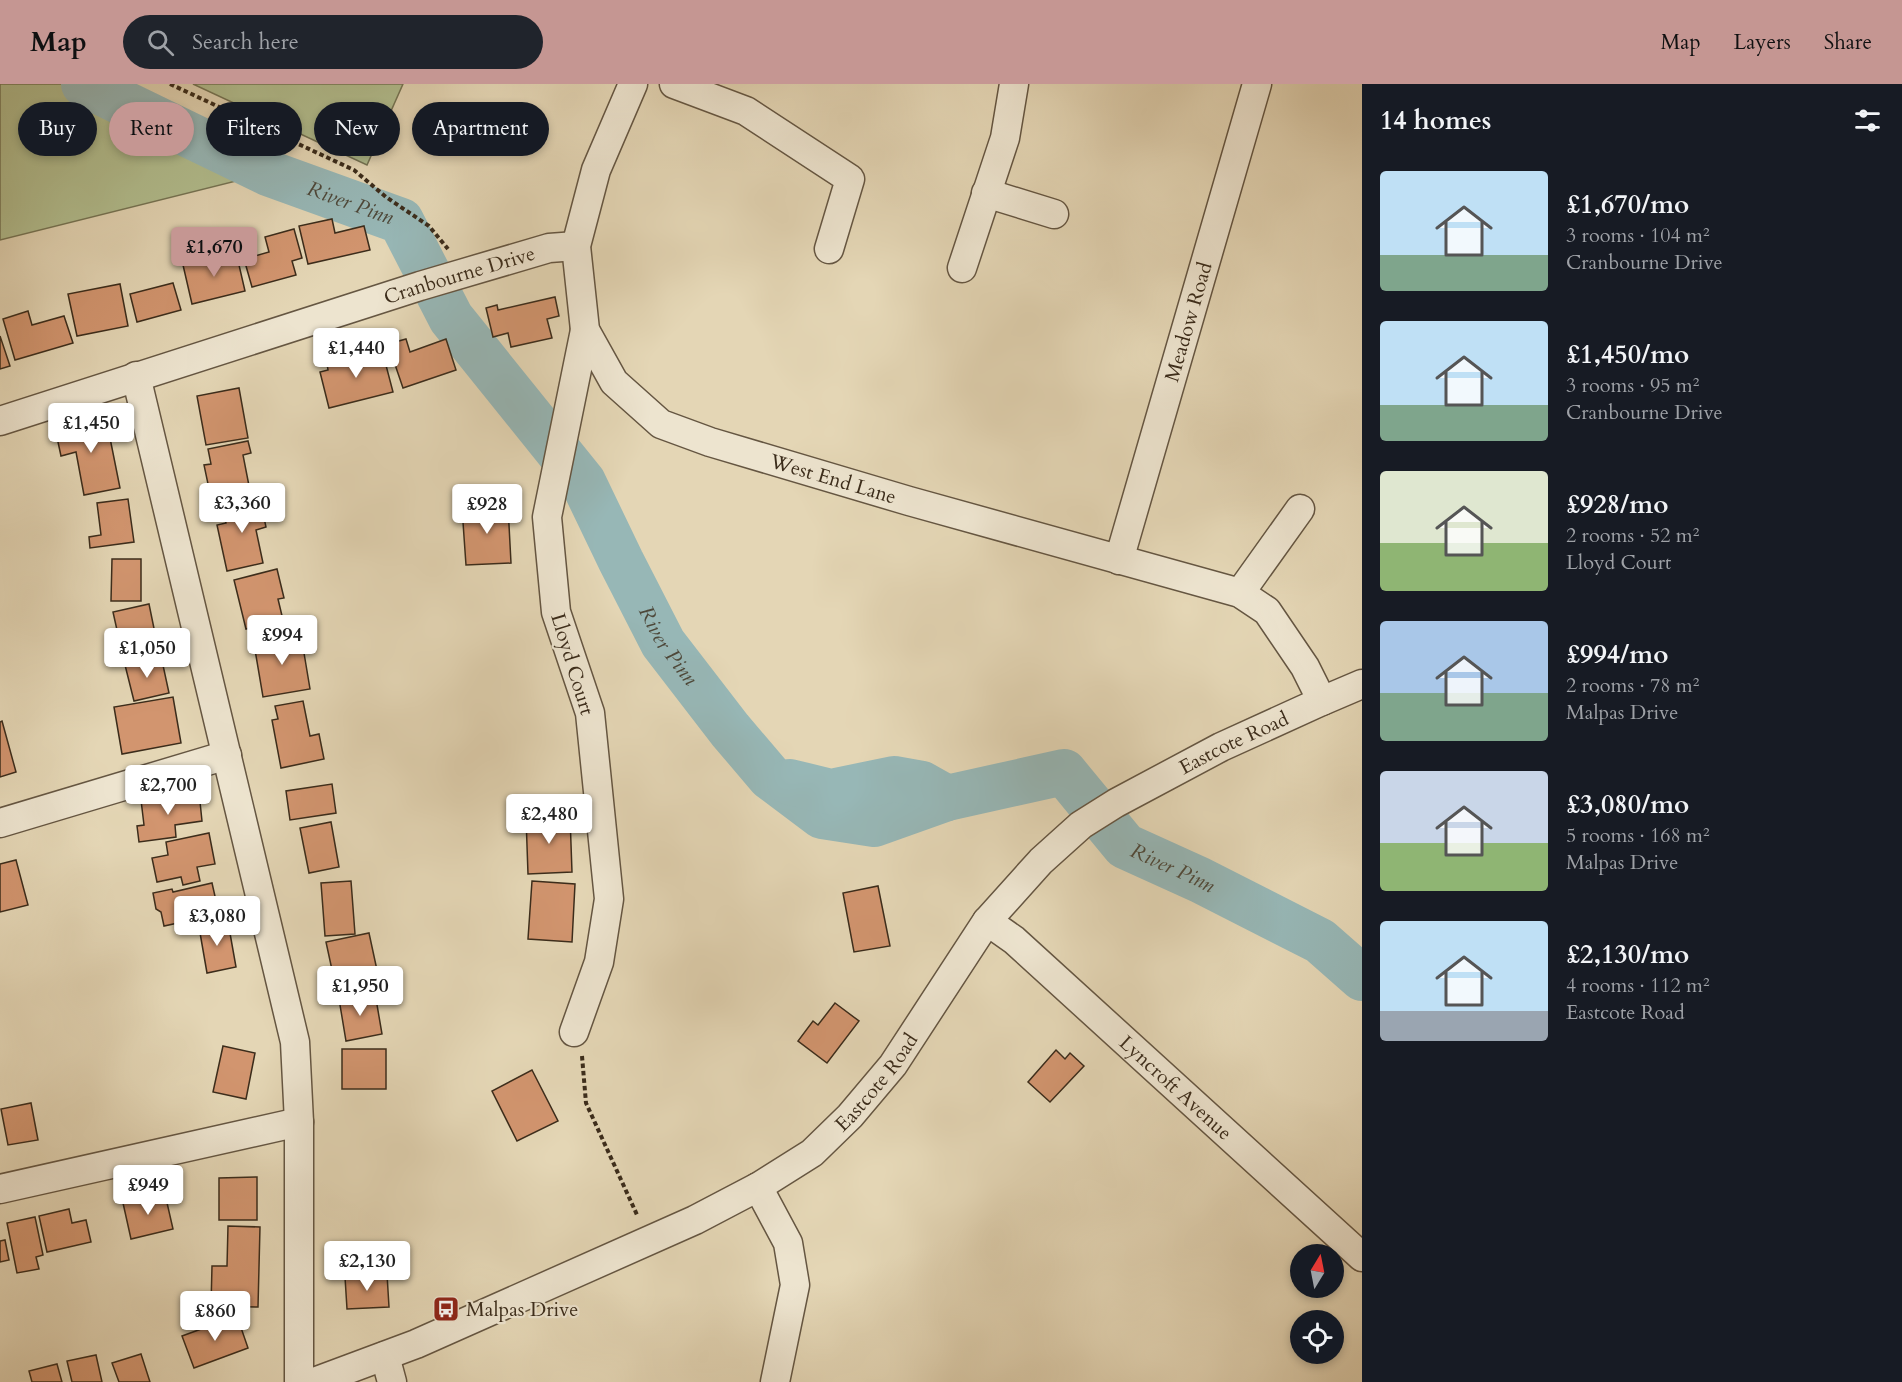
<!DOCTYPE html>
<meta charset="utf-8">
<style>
:root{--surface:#171b24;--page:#20242c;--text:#f1f3f6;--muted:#9ea1a6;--accent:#c59692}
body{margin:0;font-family:Cardo,serif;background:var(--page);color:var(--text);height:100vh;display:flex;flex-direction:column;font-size:22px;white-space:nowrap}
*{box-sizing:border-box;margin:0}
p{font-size:20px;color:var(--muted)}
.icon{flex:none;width:33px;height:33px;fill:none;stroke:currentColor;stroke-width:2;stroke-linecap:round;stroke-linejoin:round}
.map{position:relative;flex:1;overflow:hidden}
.drawer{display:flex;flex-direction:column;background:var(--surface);width:540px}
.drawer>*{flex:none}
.hud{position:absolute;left:18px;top:18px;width:570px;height:54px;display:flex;gap:12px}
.needle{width:39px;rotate:10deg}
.controls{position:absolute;left:1290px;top:1160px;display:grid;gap:12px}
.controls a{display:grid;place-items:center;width:54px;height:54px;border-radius:50%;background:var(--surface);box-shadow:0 3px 9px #0003;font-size:30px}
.price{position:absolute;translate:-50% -51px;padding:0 14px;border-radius:6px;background:#fff;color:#222;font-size:20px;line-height:39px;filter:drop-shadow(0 2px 3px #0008)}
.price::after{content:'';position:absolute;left:50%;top:36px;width:18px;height:14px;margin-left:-9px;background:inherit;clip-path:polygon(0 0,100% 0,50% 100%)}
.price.on{background:var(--accent);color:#111}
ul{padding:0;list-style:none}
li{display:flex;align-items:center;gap:18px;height:150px;padding:0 18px}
li span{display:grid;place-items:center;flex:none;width:168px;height:120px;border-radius:6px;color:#555}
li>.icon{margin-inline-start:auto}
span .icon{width:72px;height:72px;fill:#fffc;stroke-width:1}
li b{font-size:26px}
h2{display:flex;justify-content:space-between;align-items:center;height:72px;padding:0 18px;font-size:26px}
.chip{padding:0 21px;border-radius:27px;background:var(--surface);box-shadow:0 3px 9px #0003;font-size:21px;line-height:54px}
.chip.on{background:var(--accent);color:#111}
header{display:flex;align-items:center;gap:36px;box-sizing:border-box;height:84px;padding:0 30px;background:var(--accent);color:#111}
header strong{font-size:28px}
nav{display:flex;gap:33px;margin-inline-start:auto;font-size:21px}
.search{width:420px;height:54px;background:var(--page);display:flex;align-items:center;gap:15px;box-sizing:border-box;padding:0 21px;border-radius:33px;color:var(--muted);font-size:22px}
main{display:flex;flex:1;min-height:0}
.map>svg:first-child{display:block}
</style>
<header>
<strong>Map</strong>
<div class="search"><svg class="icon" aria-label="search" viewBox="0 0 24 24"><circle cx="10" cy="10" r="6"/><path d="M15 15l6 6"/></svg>Search here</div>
<nav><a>Map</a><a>Layers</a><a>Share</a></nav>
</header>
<main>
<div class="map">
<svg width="1362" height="1298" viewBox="0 0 1362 1298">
<rect width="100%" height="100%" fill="#e4d6b5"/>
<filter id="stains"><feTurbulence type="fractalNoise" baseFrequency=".00333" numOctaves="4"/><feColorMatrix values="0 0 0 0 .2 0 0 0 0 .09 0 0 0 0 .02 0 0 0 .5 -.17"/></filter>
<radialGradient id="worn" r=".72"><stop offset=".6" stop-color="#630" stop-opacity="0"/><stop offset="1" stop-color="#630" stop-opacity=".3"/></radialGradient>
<g fill="#b2be8f" stroke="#767555" stroke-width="1.5">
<polygon points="0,0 90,0 268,89 0,156"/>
<polygon points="193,0 403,0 367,81"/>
</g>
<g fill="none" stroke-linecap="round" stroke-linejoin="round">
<g stroke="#97b7b6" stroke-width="46">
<path id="s1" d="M84,0l184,89 133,48 50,97 132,164 38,79 42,82 67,87 40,47 52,39 52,8 73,-26 117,-26 61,74 75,34 120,61 42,37"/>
<polyline points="790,698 831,708 894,695 922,700 947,714"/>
</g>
</g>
<g fill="#d2956f" stroke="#3b2c1b" stroke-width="1.5">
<polygon points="332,135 335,149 364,142 370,166 308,180 299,142"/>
<polygon points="294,145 302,174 292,177 296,191 252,203 244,175 269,168 265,153"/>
<polygon points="236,168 245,207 192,220 183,181"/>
<polygon points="173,199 181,226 137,238 130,210"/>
<polygon points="120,200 128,242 77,252 68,210"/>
<polygon points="555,213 559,232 547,235 552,254 511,263 508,249 493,253 486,224 497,221 498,226"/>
<polygon points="28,227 32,241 64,232 73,259 15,276 3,235"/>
<polygon points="0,252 10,282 0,285"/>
<polygon points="406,255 410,268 446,255 456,286 403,304 388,260"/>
<polygon points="382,266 393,308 329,324 320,288 328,286 327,280"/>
<polygon points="239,304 248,354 206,361 197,312"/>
<polygon points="106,334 120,404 84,411 76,368 61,372 55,344"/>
<polygon points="248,357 251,369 243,371 251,412 212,419 204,381 211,380 208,365"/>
<polygon points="128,415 134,458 90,464 89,453 101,451 97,419"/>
<polygon points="260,415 266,443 256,446 263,479 227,487 217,441 226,439 222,422"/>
<polygon points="508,422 511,479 466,481 462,424"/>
<polygon points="112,475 141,475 141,517 111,517"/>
<polygon points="277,485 284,514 278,515 283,536 246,545 234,496"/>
<polygon points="149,520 158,564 133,569 132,563 109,567 106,548 117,546 113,528"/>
<polygon points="301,551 310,605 263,613 254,560"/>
<polygon points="161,572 169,609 134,617 125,581"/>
<polygon points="173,613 181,659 122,670 114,623"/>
<polygon points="303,617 310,652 319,650 324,675 281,684 272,636 278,635 275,622"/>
<polygon points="2,637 16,688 0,693 0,638"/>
<polygon points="332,700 336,729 290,736 286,707"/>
<polygon points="199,708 202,737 175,741 176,753 139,758 137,742 144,741 141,716"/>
<polygon points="570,732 572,788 528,790 526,733"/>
<polygon points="331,738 339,783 309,789 300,744"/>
<polygon points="209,749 215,780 197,783 200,797 183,801 181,793 157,798 152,774 168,771 166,758"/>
<polygon points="16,776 28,821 0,828 0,780"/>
<polygon points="351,797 355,850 325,852 321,799"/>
<polygon points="532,797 575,800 572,858 528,855"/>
<polygon points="212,799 219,830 164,842 161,828 156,825 153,809 172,805 173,808"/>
<polygon points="878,802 890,862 854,868 843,809"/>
<polygon points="228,838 236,883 207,889 199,843"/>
<polygon points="369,849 380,900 337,909 326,858"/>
<polygon points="375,909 382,950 346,957 339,915"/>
<polygon points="835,919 859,937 827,979 798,957 813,937 818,941"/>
<polygon points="223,962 255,969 246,1015 213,1008"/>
<rect x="342" y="965" width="44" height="40"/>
<polygon points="1056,966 1065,975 1070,969 1084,982 1050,1018 1028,998"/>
<polygon points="532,986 558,1037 517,1057 492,1007"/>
<polygon points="31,1019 38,1056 8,1061 1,1025"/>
<polygon points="257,1093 257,1136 219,1136 219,1094"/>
<polygon points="165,1110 173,1145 131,1155 123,1119"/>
<polygon points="69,1125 72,1139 86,1136 91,1158 47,1168 39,1132"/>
<polygon points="35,1133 43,1171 36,1173 39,1185 17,1189 7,1139"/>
<polygon points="228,1142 260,1143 258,1223 211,1222 212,1182 227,1182"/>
<polygon points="5,1156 9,1176 0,1178 0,1157"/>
<polygon points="387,1190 389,1223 347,1225 345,1193"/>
<polygon points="237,1232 248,1264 194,1284 182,1252"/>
<polygon points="141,1270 150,1298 119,1298 112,1279"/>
<polygon points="96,1271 102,1298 72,1298 67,1277"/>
<polygon points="57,1280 62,1298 32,1298 29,1287"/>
</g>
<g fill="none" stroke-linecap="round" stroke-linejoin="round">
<defs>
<g id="minor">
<path id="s2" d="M633,0l-37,86 -20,76 9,84 29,52 47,42 49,18 199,59 331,92 27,18 38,56 17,34"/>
<polyline points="674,0 746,27 850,95 829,165"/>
<polyline points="986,109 1054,130"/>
<polyline points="962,184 1005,54 1014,0"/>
<polyline points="136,292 295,958 299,1038 299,1298"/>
<path id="s3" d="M0,337l420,-135 129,-38 27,-2"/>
<path id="s4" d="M1119,476l138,-476"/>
<polyline points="1240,509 1300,425"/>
<polyline points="0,739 227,671"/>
<path id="s5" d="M987,837l27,19 348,317"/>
<polyline points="574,948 599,878 609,815 590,629 556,528 547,433 585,246"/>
<polyline points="758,1103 788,1159 795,1201 775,1298"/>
<polyline points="0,1105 299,1038"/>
<polyline points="385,1272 392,1298"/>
<path id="s6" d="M314,1298l102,-38 279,-124 63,-33 54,-34 38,-37 43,-51 94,-144 54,-60 40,-36 35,-22 105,-56 101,-46 40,-17"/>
</g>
</defs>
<use href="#minor" stroke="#655642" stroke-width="31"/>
<g stroke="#3b2c1b" stroke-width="4" stroke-dasharray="4.5 3" stroke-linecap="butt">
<polyline points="170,0 354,86 386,113 429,142 448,165"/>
<polyline points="582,972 586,1019 638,1133"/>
</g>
<use href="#minor" stroke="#ede4cf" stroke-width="28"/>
</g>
<defs>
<symbol id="bus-square" viewBox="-11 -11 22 22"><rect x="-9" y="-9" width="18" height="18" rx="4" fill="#8f2418" stroke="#ede4cf"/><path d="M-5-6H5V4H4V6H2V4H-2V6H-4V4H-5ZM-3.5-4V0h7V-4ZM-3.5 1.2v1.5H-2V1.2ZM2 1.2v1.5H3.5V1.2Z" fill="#fff"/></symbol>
</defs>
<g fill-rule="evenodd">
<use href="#bus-square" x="431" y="1210" width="30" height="30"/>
</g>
<g text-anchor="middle" stroke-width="4.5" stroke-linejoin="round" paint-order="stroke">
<g font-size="20" fill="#3b2c1b" stroke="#ede4cf">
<text dy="7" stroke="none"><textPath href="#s3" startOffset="482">Cranbourne Drive</textPath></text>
<text dy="7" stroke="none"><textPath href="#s4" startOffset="248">Meadow Road</textPath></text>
<text dy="7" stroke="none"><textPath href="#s2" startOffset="560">West End Lane</textPath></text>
<text transform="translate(573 580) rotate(73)" y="7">Lloyd Court</text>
<text dy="7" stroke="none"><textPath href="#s6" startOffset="1149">Eastcote Road</textPath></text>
<text dy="7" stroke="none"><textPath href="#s6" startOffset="645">Eastcote Road</textPath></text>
<text dy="7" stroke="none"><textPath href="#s5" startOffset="252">Lyncroft Avenue</textPath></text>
</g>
<g font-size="20" fill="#3b2c1b" stroke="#ede4cf" text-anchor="start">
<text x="466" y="1232">Malpas Drive</text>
</g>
<g font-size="21" font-style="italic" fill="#4d483a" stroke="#ede4cf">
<text dy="7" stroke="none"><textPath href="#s1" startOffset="292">River Pinn</textPath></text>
<text dy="7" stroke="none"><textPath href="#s1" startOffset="850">River Pinn</textPath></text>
<text dy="7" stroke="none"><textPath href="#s1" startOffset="1480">River Pinn</textPath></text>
</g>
</g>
<rect width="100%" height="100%" filter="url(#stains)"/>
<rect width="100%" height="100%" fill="url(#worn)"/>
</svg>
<div class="controls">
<a><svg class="needle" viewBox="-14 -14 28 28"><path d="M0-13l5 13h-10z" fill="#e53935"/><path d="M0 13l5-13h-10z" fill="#9ea1a6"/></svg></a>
<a><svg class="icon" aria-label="locate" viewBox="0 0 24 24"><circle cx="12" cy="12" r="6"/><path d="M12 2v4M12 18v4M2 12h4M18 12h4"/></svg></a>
</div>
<b class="price on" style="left:214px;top:194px">£1,670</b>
<b class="price" style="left:356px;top:295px">£1,440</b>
<b class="price" style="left:91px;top:370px">£1,450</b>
<b class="price" style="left:242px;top:450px">£3,360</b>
<b class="price" style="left:487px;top:451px">£928</b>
<b class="price" style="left:282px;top:582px">£994</b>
<b class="price" style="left:147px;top:595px">£1,050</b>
<b class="price" style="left:168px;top:732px">£2,700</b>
<b class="price" style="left:549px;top:761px">£2,480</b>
<b class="price" style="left:217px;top:863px">£3,080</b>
<b class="price" style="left:360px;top:933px">£1,950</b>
<b class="price" style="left:148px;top:1132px">£949</b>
<b class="price" style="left:367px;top:1208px">£2,130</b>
<b class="price" style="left:215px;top:1258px">£860</b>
<div class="hud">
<a class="chip">Buy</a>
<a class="chip on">Rent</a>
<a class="chip">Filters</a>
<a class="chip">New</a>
<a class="chip">Apartment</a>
</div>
</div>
<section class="drawer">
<h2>14 homes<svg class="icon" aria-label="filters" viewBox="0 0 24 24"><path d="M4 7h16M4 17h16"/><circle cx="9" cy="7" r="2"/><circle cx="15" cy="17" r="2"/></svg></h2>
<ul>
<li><span style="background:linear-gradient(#bfe0f5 70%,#7fa58c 0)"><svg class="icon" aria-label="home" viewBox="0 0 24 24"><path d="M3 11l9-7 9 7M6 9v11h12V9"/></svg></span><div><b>£1,670/mo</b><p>3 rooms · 104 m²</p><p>Cranbourne Drive</p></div></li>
<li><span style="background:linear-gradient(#bfe0f5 70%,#7fa58c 0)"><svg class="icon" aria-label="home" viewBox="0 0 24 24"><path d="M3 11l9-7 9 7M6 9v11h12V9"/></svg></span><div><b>£1,450/mo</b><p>3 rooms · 95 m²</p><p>Cranbourne Drive</p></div></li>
<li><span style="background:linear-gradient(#dfe7d0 60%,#8fb573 0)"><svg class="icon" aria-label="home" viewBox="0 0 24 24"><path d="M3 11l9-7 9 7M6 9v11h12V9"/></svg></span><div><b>£928/mo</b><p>2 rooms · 52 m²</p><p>Lloyd Court</p></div></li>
<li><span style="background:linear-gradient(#a9c7e8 60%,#7fa58c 0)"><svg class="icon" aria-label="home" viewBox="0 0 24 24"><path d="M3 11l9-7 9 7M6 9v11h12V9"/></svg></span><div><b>£994/mo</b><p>2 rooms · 78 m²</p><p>Malpas Drive</p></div></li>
<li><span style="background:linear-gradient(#c9d6e8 60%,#8fb573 0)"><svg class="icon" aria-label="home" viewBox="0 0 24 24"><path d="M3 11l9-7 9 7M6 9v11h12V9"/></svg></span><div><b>£3,080/mo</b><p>5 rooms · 168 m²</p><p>Malpas Drive</p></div></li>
<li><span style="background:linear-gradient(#bfe0f5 75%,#9aa5b1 0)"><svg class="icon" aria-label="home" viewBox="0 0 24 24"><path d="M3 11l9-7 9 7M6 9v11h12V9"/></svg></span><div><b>£2,130/mo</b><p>4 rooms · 112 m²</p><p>Eastcote Road</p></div></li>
</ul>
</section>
</main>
